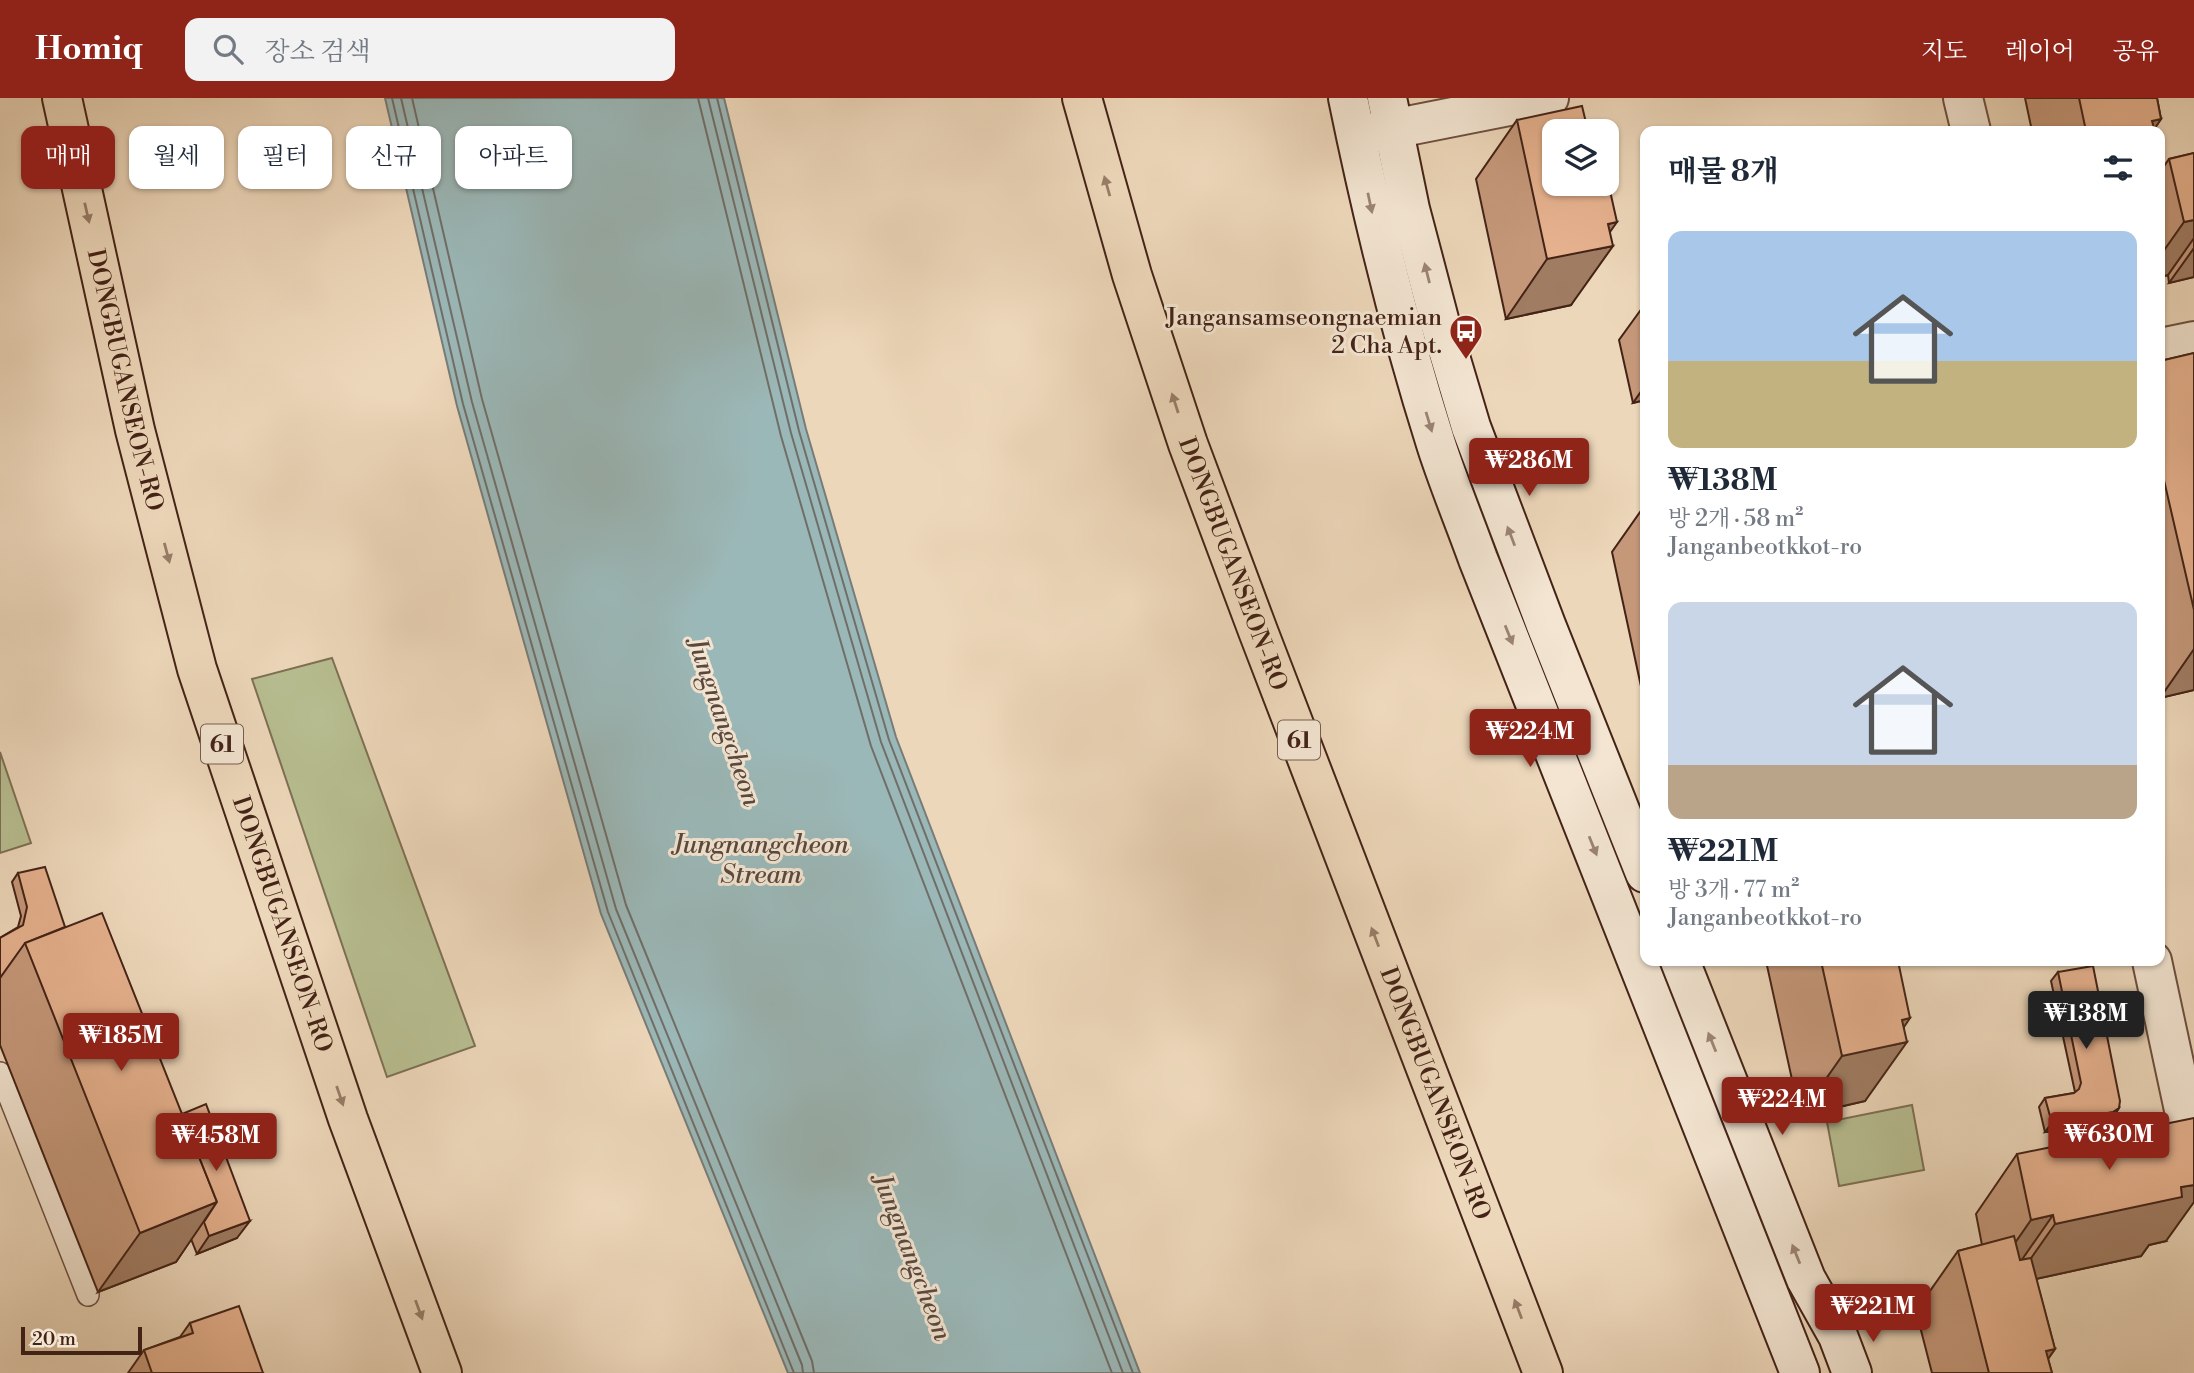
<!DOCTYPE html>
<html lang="ko">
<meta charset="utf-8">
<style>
:root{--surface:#fff;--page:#f2f2f3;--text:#1f2937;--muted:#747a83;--accent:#8f2418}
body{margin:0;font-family:"Libre Bodoni","Noto Serif KR",serif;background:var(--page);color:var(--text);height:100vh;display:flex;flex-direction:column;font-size:26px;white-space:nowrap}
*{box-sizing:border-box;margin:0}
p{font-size:23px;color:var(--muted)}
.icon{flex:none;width:38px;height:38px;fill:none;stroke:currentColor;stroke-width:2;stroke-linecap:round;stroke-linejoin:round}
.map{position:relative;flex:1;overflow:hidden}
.details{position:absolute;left:1640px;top:28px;width:525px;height:840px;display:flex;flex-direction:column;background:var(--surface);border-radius:14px;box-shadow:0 2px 5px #0004}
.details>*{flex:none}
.guide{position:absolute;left:21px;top:28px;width:665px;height:63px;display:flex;gap:14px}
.controls{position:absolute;left:1542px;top:21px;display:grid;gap:14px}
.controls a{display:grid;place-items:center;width:77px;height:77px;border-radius:14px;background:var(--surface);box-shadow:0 2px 5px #0004;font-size:35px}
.scale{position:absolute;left:21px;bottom:18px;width:121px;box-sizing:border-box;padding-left:7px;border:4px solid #442317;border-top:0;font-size:19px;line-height:24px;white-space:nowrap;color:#442317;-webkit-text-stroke:5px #f3e5d2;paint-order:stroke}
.price{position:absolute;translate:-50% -60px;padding:0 16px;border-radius:7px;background:var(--accent);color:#fff;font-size:23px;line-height:46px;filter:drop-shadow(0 2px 4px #0008)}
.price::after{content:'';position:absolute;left:50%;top:42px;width:21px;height:16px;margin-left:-10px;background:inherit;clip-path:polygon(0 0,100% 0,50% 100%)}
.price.on{background:#222;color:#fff}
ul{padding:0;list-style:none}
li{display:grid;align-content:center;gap:14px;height:371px;padding:0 28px}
li span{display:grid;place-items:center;height:217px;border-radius:14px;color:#555}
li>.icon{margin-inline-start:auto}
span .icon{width:126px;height:126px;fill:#fffc;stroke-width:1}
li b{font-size:30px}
h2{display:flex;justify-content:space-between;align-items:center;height:84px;padding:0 28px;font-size:30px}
.chip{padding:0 24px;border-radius:14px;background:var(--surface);box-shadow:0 2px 5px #0004;font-size:24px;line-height:63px}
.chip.on{background:var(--accent);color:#fff}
header{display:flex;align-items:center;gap:42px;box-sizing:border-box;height:98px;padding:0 35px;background:var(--accent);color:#fff}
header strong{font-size:33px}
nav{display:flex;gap:38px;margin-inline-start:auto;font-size:24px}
.search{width:490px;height:63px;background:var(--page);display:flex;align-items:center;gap:18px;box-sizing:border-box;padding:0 24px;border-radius:14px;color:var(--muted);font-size:26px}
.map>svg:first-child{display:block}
</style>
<header>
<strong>Homiq</strong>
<div class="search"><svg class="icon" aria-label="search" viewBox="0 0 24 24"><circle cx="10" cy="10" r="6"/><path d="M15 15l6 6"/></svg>장소 검색</div>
<nav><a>지도</a><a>레이어</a><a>공유</a></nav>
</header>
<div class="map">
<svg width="2194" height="1275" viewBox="0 0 2194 1275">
<rect width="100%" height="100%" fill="#edd7ba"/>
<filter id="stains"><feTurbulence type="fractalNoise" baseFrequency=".00286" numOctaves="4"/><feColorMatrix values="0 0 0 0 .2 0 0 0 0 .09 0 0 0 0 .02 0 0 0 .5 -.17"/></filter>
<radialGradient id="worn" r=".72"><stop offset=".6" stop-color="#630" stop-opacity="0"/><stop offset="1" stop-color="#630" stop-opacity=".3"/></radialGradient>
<g fill="#b7be91" stroke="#7e7054" stroke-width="2">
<polygon points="332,560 475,948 387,979 252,581"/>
<polygon points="0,654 31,745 0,755"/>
<polygon points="1912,1007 1924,1072 1839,1088 1827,1024"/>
</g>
<polygon fill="#9bb8b8" stroke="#787c78" stroke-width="2" points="385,0 724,0 806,331 896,639 1140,1275 788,1275 601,816 457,308"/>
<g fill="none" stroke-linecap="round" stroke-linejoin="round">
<g stroke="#706e68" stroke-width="2">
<polyline points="392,0 463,306 608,814 794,1275"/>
<polyline points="401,0 472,304 616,811 802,1267 803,1275"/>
<polyline points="412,0 482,301 626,807 812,1263 814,1275"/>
<polyline points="698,0 781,338 871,648 1112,1275"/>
<polyline points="708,0 791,335 881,644 1123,1275"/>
<polyline points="717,0 799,333 889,642 1133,1275"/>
</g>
<defs>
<polyline id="lane" points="0,975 88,1197"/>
<g id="street">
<polyline points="1963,0 1971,33"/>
<polyline points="1362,37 1549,0"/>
<polyline points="2160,250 2194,243"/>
<polyline points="2152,863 2186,1021 2194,1040"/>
</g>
<g id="secondary">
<path d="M1348,0c24,117 52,232 88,346 12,38 28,76 42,115l322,814"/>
<polyline points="1387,0 1410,111 1440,225 1471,329 1546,527 1645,775"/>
<polyline points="1680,863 1806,1181 1838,1238 1852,1275"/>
</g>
<g id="highway">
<path id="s1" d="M62,0l73,332 62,239 151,450 94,254"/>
<path id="s2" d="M1082,0l50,177 56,169 70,187 285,742"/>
</g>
</defs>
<use href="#lane" stroke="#6e5040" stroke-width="24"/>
<use href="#street" stroke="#6e5040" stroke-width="42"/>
<use href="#secondary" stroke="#442317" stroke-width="42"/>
<use href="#highway" stroke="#442317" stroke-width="42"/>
<use href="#lane" stroke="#f3e5d2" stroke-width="21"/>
<use href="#street" stroke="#f3e5d2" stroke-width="38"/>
<use href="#secondary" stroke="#f3e5d2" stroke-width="38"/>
<use href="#highway" stroke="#edd7ba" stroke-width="38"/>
</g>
<g fill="#c5987a" stroke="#442317" stroke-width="2">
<polygon points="2025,0 2157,0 2161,21 2154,31 2155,33 2032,33"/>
<polygon points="1517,22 1610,134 1571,207 1506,221 1476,81"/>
<polygon points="2194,55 2194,179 2169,185 2168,177 2160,179 2160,74 2169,61"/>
<polygon points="1645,206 1645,302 1633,305 1619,242"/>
<polygon points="2194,255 2194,592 2160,600 2160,263"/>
<polygon points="1645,407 1645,593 1642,593 1612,454"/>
<polygon points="18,775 65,829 182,1016 237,1140 197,1156 191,1141 176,1164 98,1194 0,947 0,840 18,829 21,818 12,784"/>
<polygon points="1766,863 1898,863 1904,930 1865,1003 1800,1018"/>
<polygon points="2058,874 2119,1010 2113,1019 2107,1023 2045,1034 2039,1009 2045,1000 2074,995 2075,994 2051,883"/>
<polygon points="2017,1056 2166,1143 2149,1147 2141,1158 2036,1181 2055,1251 2048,1261 2052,1275 1932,1275 1916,1213 1958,1153 1982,1147 1976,1116"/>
<polygon points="190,1225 263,1275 128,1275 144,1252 180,1239"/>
</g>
<g fill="#a07c63" stroke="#442317" stroke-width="2">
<polygon points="2161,21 2153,33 2152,23"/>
<polygon points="2194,122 2194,140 2168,177 2160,179 2160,158 2184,124"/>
<polygon points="1617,124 1598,151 1613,148 1571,207 1506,221 1547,161 1608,126"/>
<polygon points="2194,150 2194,179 2169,185"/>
<polygon points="1645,288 1645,302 1633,305"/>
<polygon points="2194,551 2194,592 2160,600"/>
<polygon points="1910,920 1892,947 1907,944 1865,1003 1800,1018 1842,958 1902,922"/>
<polygon points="2119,1010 2113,1019 2107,1023 2045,1034 2052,1025"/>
<polygon points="2194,1087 2194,1104 2166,1143 2149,1147 2141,1158 2013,1186 2055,1126 2181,1089"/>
<polygon points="217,1104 176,1164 98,1194 140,1135"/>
<polygon points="2053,1117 2012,1176 1990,1181 2031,1122"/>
<polygon points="250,1123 237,1140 197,1156 209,1138"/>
<polygon points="2055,1251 2038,1275 2046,1253"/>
</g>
<g fill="#e5b18e" stroke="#442317" stroke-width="2">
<polygon points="2079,0 2157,0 2161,21 2152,23 2155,33 2086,33"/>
<polygon points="1582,8 1588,33 1554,33 1554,86 1606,86 1606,75 1617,124 1608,126 1613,148 1547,161 1517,22"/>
<polygon points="2194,55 2194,122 2184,124 2169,61"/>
<polygon points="2194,255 2194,512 2160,365 2160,263"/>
<polygon points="45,769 65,829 25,845 0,880 0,840 23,827 27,809 18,775"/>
<polygon points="102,815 217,1104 140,1135 25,845"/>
<polygon points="1821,863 1898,863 1910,920 1902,922 1907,944 1842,958"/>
<polygon points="2093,868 2120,1003 2119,1010 2113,1014 2052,1025 2045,1000 2074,995 2079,991 2081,985 2058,874"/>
<polygon points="206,1006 250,1123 209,1138 204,1124 217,1104 182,1016"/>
<polygon points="2194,1020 2194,1087 2181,1089 2182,1099 2055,1126 2053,1117 2031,1122 2017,1056"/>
<polygon points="2014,1138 2020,1162 2031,1160 2055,1251 2046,1253 2052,1275 1989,1275 1958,1153"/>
<polygon points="239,1208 263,1275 152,1275 144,1252 193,1235 190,1225"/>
</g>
<defs><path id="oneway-solid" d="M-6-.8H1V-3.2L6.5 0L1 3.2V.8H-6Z" transform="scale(1.75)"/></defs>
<g fill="#987d68">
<use href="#oneway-solid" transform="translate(1107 88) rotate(-106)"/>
<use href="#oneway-solid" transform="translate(87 115) rotate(77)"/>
<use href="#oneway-solid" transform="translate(1175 305) rotate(-108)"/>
<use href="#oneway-solid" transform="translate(167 455) rotate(75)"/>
<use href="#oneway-solid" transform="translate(1375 839) rotate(-111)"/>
<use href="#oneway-solid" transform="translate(340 998) rotate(71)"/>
<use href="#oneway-solid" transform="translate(1518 1211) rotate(-111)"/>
<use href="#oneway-solid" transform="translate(419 1212) rotate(70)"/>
</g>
<g fill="#9c8474">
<use href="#oneway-solid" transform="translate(1370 105) rotate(78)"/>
<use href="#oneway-solid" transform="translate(1427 175) rotate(-104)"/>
<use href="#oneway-solid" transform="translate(1429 324) rotate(73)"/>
<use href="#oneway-solid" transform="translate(1511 438) rotate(-111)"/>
<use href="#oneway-solid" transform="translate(1509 537) rotate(68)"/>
<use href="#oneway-solid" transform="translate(1593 748) rotate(68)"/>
<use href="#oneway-solid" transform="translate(1712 944) rotate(-112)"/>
<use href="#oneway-solid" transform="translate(1796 1156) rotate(-112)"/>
</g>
<defs>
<symbol id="bus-pin" viewBox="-11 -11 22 30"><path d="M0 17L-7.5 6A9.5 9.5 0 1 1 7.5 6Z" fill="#8f2418" stroke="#f3e5d2"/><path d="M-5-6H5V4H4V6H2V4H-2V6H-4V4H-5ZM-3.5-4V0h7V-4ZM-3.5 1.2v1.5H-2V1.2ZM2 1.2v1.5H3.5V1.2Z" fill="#fff"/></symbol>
</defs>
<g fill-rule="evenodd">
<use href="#bus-pin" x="1447" y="214" width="38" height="52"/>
</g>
<g text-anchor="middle" stroke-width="6" stroke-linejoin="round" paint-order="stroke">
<g fill="#f3e5d2" stroke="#785d4f" stroke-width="2">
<rect x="1278" y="622.5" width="42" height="39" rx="5"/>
<rect x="201" y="626.5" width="42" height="39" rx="5"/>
</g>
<g font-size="23" font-weight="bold" fill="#442317">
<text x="1299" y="650">61</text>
<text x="222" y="654">61</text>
</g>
<g font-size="24" fill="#442317" stroke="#f3e5d2" text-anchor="end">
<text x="1442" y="227">Jangansamseongnaemian<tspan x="1442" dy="28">2 Cha Apt.</tspan></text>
</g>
<g font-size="24" fill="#442317" stroke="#f3e5d2">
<text dy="8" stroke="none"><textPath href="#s1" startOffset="289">DONGBUGANSEON-RO</textPath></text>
<text dy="8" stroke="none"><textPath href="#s2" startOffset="490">DONGBUGANSEON-RO</textPath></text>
<text dy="8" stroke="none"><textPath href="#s1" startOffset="856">DONGBUGANSEON-RO</textPath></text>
<text dy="8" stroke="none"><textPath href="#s2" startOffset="1057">DONGBUGANSEON-RO</textPath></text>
</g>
<g font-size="26" font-style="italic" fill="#5a483f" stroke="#f3e5d2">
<text transform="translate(725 624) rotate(71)" y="9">Jungnangcheon</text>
<text x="761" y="755">Jungnangcheon<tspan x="761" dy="30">Stream</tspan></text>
<text transform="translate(913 1159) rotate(69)" y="9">Jungnangcheon</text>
</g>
</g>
<rect width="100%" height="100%" filter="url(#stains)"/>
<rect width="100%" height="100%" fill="url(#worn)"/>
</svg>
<div class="controls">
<a><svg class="icon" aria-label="layers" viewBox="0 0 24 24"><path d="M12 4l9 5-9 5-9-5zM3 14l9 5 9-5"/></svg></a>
</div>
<div class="scale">20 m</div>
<b class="price" style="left:1529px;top:400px">₩286M</b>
<b class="price" style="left:1530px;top:671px">₩224M</b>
<b class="price on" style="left:2086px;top:953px">₩138M</b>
<b class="price" style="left:121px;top:975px">₩185M</b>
<b class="price" style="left:1782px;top:1039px">₩224M</b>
<b class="price" style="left:2109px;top:1074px">₩630M</b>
<b class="price" style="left:216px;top:1075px">₩458M</b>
<b class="price" style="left:1873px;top:1246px">₩221M</b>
<div class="guide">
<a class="chip on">매매</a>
<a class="chip">월세</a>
<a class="chip">필터</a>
<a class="chip">신규</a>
<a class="chip">아파트</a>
</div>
<section class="details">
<h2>매물 8개<svg class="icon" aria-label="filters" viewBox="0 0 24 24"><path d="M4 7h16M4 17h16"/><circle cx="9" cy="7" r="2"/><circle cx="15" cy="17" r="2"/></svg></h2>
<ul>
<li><span style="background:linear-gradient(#a9c7e8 60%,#c2b280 0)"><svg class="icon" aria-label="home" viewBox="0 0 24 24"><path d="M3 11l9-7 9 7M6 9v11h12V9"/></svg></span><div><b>₩138M</b><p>방 2개 · 58 m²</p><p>Janganbeotkkot-ro</p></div></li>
<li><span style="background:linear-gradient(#c9d6e8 75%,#b9a48a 0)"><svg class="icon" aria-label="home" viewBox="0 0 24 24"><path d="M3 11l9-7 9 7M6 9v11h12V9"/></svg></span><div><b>₩221M</b><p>방 3개 · 77 m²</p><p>Janganbeotkkot-ro</p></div></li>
</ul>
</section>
</div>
